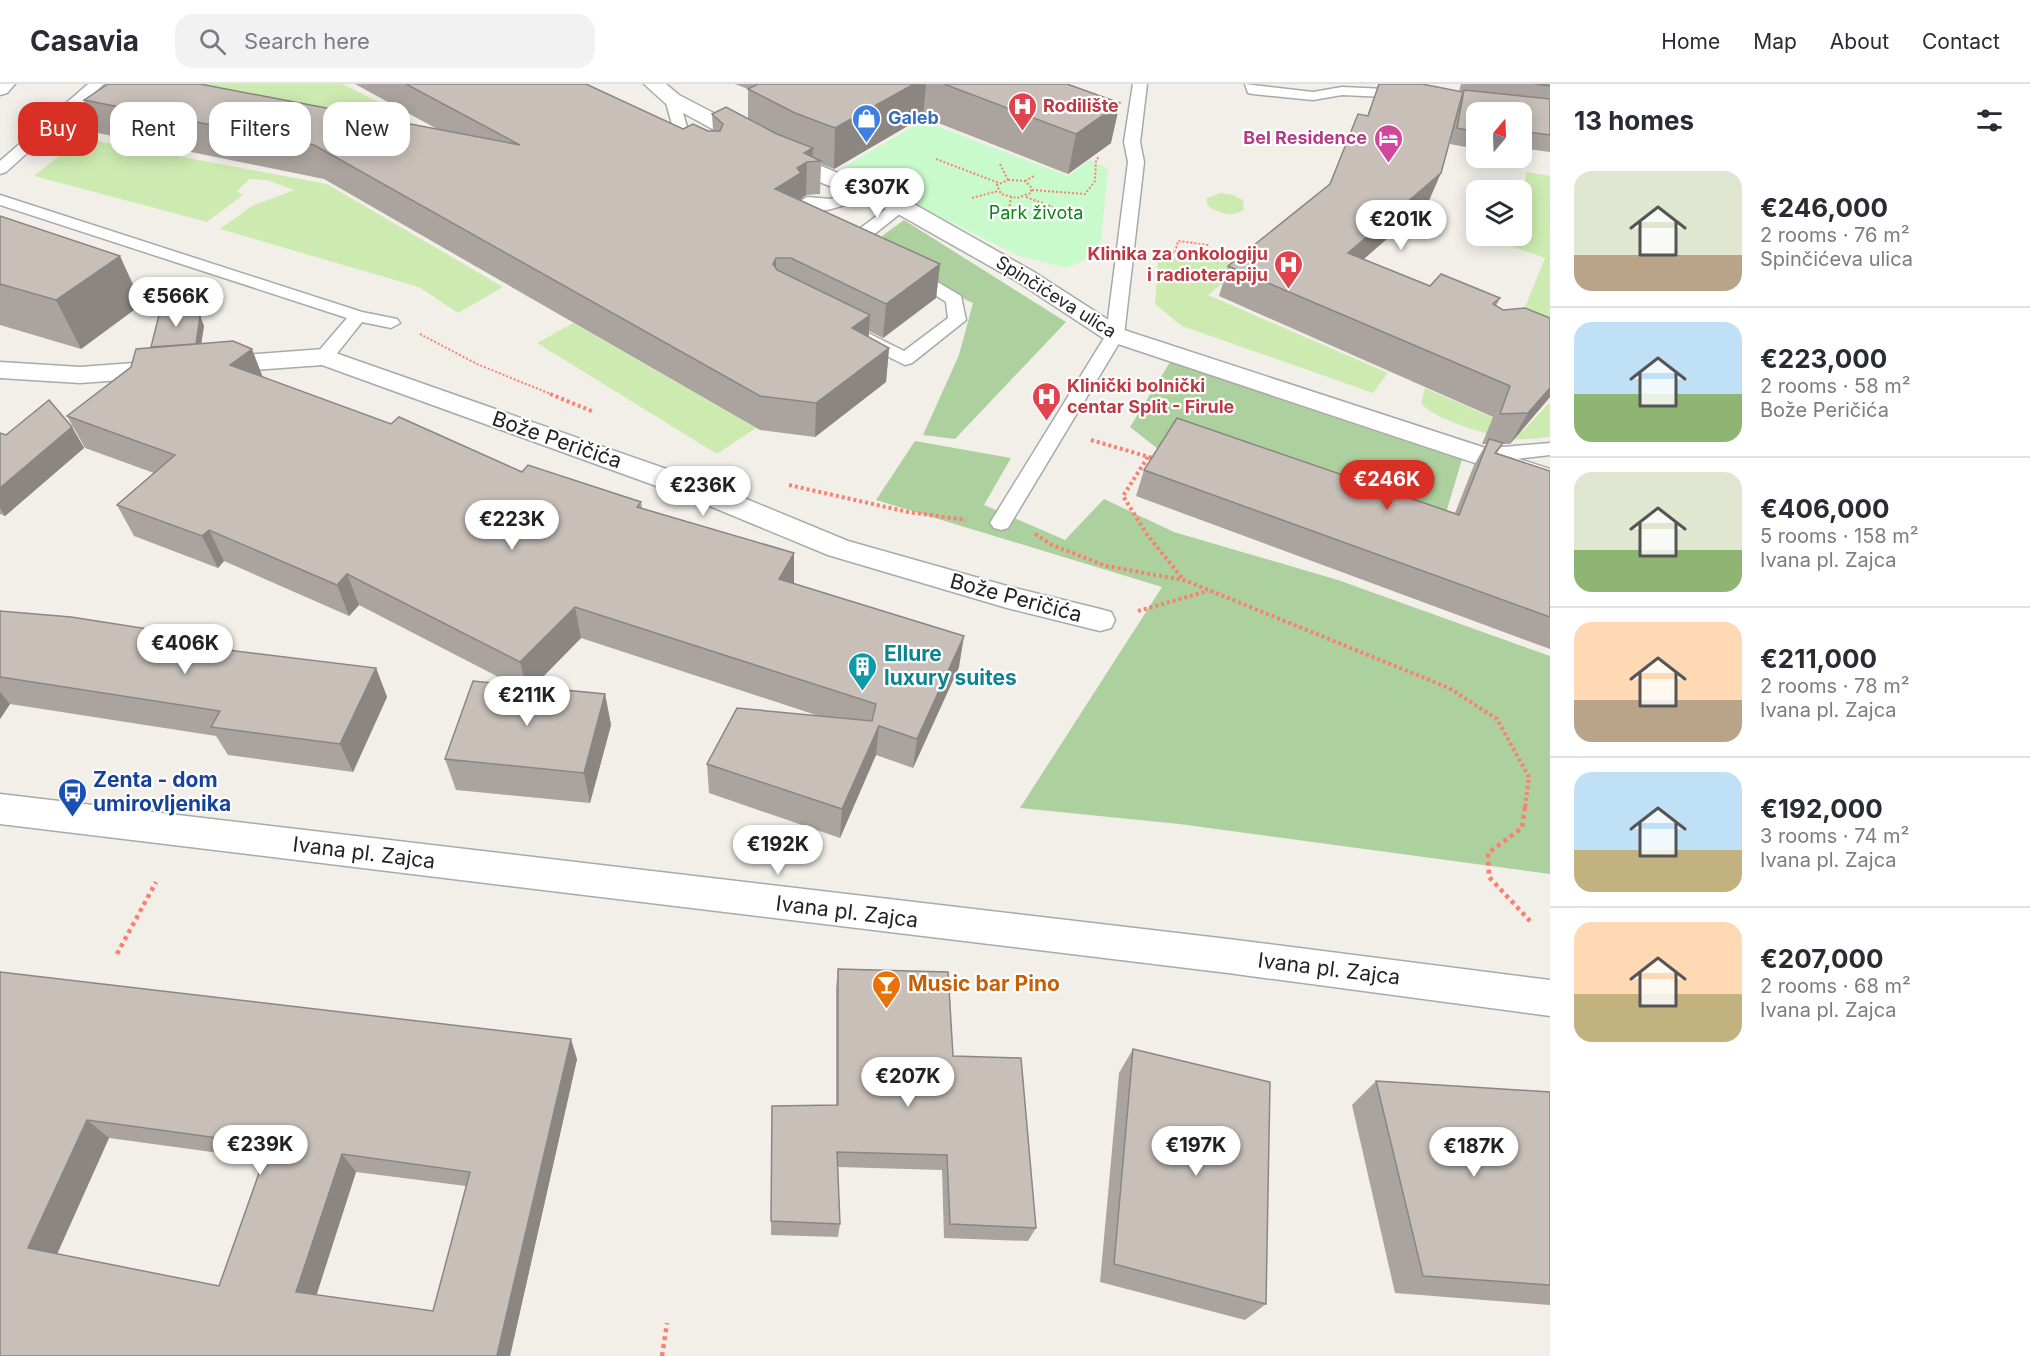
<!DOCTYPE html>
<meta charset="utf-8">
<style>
:root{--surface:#fff;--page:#f2f2f3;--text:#2b2b33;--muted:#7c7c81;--line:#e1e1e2;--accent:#d93025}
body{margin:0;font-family:Inter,sans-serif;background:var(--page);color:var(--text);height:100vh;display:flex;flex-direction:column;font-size:22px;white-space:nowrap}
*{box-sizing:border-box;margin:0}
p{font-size:20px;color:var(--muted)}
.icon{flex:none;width:33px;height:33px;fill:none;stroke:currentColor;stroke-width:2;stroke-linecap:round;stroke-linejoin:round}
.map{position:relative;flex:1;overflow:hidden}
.drawer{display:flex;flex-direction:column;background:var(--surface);width:480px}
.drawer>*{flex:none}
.guide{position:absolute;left:18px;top:18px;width:570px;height:54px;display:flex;gap:12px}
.needle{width:39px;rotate:19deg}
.tools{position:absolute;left:1466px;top:18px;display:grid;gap:12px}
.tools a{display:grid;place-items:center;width:66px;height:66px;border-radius:12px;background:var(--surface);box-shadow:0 3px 15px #0003;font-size:30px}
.price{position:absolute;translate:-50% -51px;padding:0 14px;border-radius:21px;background:#fff;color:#222;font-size:20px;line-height:39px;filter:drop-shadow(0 2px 3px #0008)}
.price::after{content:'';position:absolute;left:50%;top:36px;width:18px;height:14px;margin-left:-9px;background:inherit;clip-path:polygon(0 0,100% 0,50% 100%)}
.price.current{background:var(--accent);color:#fff}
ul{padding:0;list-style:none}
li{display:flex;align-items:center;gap:18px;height:150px;padding:0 24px}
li+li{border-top:2px solid var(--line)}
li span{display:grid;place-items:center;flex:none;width:168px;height:120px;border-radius:18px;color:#555}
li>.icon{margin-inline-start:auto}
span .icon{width:72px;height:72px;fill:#fffc;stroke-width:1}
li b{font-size:26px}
h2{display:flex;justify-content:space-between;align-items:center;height:72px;padding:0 24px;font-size:26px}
.tag{padding:0 21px;border-radius:18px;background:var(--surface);box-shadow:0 3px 15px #0003;font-size:21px;line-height:54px}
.tag.current{background:var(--accent);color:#fff}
header{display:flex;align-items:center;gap:36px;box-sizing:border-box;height:84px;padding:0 30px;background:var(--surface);border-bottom:2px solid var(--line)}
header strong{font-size:28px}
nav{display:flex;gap:33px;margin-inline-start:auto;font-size:21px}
.search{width:420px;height:54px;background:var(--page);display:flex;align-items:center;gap:15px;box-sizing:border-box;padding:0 21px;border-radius:18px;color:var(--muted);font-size:22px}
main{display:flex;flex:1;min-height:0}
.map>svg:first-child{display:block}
</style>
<header>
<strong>Casavia</strong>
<div class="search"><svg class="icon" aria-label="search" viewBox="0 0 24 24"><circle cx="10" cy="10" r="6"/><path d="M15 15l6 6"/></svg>Search here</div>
<nav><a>Home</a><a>Map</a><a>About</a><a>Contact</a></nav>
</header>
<main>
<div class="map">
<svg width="1550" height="1272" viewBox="0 0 1550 1272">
<rect width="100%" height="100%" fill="#f2efe9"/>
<g fill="#cdebb0">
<polygon points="187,0 343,0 400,29 373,40"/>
<polygon points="81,54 327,100 503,203 458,229 419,203 220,145 252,122 294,106 267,96 250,95 237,107 243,111 207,138 34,92"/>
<polygon points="1526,88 1550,92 1550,236 1525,223 1545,174 1482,152 1521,152"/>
<path d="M1220,109l13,2 10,5 1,10c-12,7 -25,4 -36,-4l-2,-7z"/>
<polygon points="1189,165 1243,183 1208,211 1388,289 1373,309 1182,242 1155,220 1158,173 1188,174"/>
<polygon points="573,239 756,344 717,370 537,259"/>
<path d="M1425,304l98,43 27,-29v35c-12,1 -26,3 -38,2 -21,-3 -78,-19 -91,-36z"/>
</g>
<g fill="#add19e">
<polygon points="904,136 1066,238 955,355 923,351 959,271 973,219 928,198 882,152"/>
<polygon points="1170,278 1463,372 1443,439 1158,365 1130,343"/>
<polygon points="915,357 1011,374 984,421 1065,456 1104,415 1174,448 1338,496 1550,572 1550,790 1179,740 1020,724 1162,503 876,416"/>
</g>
<polygon fill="#c8facc" points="923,37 1068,92 1090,76 1108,84 1101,157 1092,173 1066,184 1019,172 842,84"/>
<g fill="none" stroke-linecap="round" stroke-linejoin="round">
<defs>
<g id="service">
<polygon points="88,0 104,0 6,88 0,90 0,77"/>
<polygon points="1133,0 1147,0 1140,58 1144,78 1124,251 1008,444 1001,446 994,444 990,439 1106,251 1128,78 1124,58"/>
<polygon points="1245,0 1313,8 1342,3 1407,6 1414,10 1407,14 1342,11 1313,16 1253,10 1248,9"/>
<polygon points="672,11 679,15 687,43 709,63 712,66 709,69 699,69 673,44 665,15"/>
<path d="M863,102l6,2 2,3 -2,3c-18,9 -54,27 -70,8l8,-5 24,2z"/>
<polygon points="0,111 362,228 397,235 400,239 391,244 362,238 331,277 317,277 315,273 317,269 347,234 0,121"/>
<path d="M900,117l8,5 -2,3 -39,31 12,9 -2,4c-11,2 -23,-5 -29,-13l2,-4 44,-33z"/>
<polygon points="909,181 961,212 966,236 912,279 905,281 854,256 851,252 860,247 866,248 904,267 948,234 946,218 903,190 900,186 903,182"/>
<polygon points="1550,359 1550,371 1480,379 1473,377 1470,372 1473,367 1480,365"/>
</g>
<g id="minor">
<polygon points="644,0 666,0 679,11 794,71 914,120 1034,188 1124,246 1550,385 1550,404 1106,256 1018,198 898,130 778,81 665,19"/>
<polygon points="324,265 715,402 848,457 1007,502 1100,525 1111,528 1115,536 1111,544 1100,547 1007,524 828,471 695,416 322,281 80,299 0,294 0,278 80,283"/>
</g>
<g id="tertiary">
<polygon points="0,0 15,0 7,9 0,11"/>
<polygon points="0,710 1228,855 1550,896 1550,932 1228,889 0,740"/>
</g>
</defs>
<use href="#service" stroke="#a9a9a9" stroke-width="3"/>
<use href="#minor" stroke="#a9a9a9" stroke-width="3"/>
<use href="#tertiary" stroke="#a9a9a9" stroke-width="3"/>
<g stroke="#fa8072" stroke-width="2" stroke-dasharray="2 2" stroke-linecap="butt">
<polyline points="936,75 999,99"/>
<polyline points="1000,80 1008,96"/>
<polygon points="1008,96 1025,97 1031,103 1031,109 1017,114 1001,110 997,101"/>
<polyline points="1025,97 1034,92"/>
<polyline points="1032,106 1085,110 1095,97 1096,76 1099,73"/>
<polyline points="1026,113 1053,123"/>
<polyline points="972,114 998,107"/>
<polyline points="1009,126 1011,113"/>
<polyline points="1160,167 1175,169 1178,157 1209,161"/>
<polyline points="420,250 477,280 553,311"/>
</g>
<g stroke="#fa8072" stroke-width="4" stroke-dasharray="3 3" stroke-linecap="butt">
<polyline points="550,310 594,328"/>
<polyline points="1091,356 1156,375"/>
<polyline points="1148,373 1123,412 1148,452 1183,495"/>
<polyline points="789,401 908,428 966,436"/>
<polyline points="1035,450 1052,461 1106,482 1184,496 1449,604 1497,635 1529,693 1525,724"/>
<polyline points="1138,527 1208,507"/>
</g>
<g stroke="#fa8072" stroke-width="4.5" stroke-dasharray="4 4" stroke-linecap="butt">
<polyline points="1525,723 1522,744 1488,769 1489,793 1530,837"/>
<polyline points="117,870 156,798"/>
<polyline points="662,1272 667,1239"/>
</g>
<use href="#service" fill="#fff" fill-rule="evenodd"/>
<use href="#minor" fill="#fff" fill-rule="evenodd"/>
<use href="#tertiary" fill="#fff" fill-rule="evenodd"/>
</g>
<g fill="#aba49e" fill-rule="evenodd">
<polygon points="355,0 586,0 683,45 708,47 713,47 712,30 748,35 748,5 735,0 1067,0 1111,59 1068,90 923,33 834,85 821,80 820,110 806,111 801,115 801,116 940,180 936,214 883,254 869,247 869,253 889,264 886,298 815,353 760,346 324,95 98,49 84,16 437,45"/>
<polygon points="1379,0 1459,7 1461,0 1550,0 1550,68 1521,64 1521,28 1476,28 1476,65 1450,60 1452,46 1428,119 1364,175 1430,202 1500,214 1496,222 1550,313 1510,360 1503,360 1497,369 1550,387 1550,565 1136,412 1144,386 1455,429 1474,381 1486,360 1482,360 1493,333 1219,212 1228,182 1330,100 1367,32"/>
<polygon points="0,132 142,220 81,265 0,241"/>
<polygon points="200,232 204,242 201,260 263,293 522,388 641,418 642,424 794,469 794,499 959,583 913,684 876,671 840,754 709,709 707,680 819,632 581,554 533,603 605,610 611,641 590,719 456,706 445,675 514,601 359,521 349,532 224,477 218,484 134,452 117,421 154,389 85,364 67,332 131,283"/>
<polygon points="72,343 84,364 5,432 0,430 0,349 6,351"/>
<polygon points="0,527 200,553 206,563 376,584 387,613 353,688 228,671 216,652 10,620 0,635"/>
<polygon points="838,885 953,972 1036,1144 1028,1157 944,1154 942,1086 838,1083 840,1140 838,1153 771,1151 772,1022 836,1021 836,904"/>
<path d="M0,888l577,87 -67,297h-510zM109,1054l155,21 -45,127 -162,-32zM356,1088l110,14 -33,125 -117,-16z"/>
<polygon points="1133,965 1266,1220 1245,1236 1100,1198 1119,989"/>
<polygon points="1376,997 1550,1008 1550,1221 1395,1209 1352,1021"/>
</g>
<g fill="#8b8681">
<polygon points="914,0 926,0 923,33 834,85 835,44"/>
<polygon points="1120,19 1111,59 1068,90 1076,50"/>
<polygon points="813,64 812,77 807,78 806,111 801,115 801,122 775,105 797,84 804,69"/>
<polygon points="1441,89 1428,119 1336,199 1348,169"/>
<polygon points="120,172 142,220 81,265 56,216"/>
<polygon points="776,174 776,209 773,180"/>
<polygon points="940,180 936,214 883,254 886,220"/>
<polygon points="870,231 868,265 852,244"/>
<polygon points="200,232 204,242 200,267 196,261"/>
<polygon points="889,264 886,298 815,353 816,319"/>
<polygon points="252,265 264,296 230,281"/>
<polygon points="1550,304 1550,313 1510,360 1528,329"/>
<polygon points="72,343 84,364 5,432 0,424 0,404"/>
<polygon points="209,446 224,477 218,484 202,452"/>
<polygon points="794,469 794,500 779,495"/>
<polygon points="347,490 359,521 349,532 337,501"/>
<polygon points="575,523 581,554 528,608 520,578"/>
<polygon points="964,552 959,583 913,684 917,655"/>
<polygon points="200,553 216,581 194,562"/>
<polygon points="376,584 387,613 353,688 340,660"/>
<polygon points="0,608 10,620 0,635"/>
<polygon points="605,610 611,641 590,719 584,689"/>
<polygon points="879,642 876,671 840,754 842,725"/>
<polygon points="571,955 577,975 510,1272 498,1272 497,1271"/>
<polygon points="87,1036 109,1054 53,1179 28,1164"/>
<polygon points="342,1070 356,1088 313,1222 296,1208"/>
</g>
<g fill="#c7bfb8" stroke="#8b8681" stroke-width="1.5" fill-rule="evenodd">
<polygon points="108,0 200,0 520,61 406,0 586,0 683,45 693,40 708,47 720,47 723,40 712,30 726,23 777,50 813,64 804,69 821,77 807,78 797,84 801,89 775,105 940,180 886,220 791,174 776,174 773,180 777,186 870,231 852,244 889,264 816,319 760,312 314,61 84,16"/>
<polygon points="758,0 914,0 835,44 795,29 748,5"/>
<polygon points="944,0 1067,0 1120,19 1076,50"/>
<polygon points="1379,0 1422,0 1463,8 1441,89 1348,169 1430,202 1441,190 1500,214 1493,220 1503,226 1525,224 1550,234 1550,304 1528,329 1500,330 1510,302 1228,182 1330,100 1358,30 1368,32"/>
<polygon points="1535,0 1550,0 1550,2"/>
<polygon points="1464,6 1550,15 1550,51 1521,47 1521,28 1476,28 1476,48 1457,44"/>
<polygon points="0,132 120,172 56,216 0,200"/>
<polygon points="162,219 200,232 196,260 151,263"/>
<polygon points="233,257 252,265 230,281 391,340 399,333 522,388 528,381 641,418 637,423 794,469 779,495 964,552 917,655 879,642 842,725 707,680 737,624 872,637 876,620 575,523 520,578 347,490 337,501 209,446 202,452 117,421 175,371 67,332 131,283 136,265"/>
<polygon points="49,316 72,343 0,404 0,349 6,351"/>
<polygon points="1177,334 1459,431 1489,355 1503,359 1495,369 1550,387 1550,533 1144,386"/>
<polygon points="0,527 71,533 200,553 194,562 376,584 340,660 211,643 220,627 0,593"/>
<polygon points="473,597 605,610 584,689 445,675"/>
<polygon points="838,885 948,888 953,972 1021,974 1036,1144 950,1140 947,1071 837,1068 840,1140 771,1137 772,1022 838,1021"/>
<path d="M0,888l571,67 -74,316 7,1h-504zM87,1036l182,25 -50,141 -191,-38zM342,1070l128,18 -37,139 -137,-19z"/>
<polygon points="1133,965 1270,998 1266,1220 1114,1180"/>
<polygon points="1376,997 1550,1008 1550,1201 1423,1192"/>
</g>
<defs>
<symbol id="hospital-pin" viewBox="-11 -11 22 30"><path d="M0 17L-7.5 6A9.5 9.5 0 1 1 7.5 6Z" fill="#e0444e" stroke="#fff"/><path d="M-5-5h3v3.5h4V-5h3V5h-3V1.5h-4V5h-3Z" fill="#fff"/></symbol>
<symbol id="shop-pin" viewBox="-11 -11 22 30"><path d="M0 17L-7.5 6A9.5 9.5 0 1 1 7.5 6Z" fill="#3f7fe0" stroke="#fff"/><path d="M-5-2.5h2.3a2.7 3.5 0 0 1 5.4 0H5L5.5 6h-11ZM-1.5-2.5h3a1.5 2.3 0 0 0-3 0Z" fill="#fff"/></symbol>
<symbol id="hotel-pin" viewBox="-11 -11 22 30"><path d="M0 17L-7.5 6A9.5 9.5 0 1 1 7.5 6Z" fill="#d1479c" stroke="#fff"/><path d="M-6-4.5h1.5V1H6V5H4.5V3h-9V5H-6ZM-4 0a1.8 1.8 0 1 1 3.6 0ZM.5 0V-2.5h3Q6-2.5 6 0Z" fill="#fff"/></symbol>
<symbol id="building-pin" viewBox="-11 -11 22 30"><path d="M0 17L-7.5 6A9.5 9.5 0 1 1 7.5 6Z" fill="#0f9aa8" stroke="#fff"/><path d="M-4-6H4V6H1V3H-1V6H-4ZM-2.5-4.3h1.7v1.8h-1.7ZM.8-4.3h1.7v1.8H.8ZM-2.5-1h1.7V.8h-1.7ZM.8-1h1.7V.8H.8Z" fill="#fff"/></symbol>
<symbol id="bus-pin" viewBox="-11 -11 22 30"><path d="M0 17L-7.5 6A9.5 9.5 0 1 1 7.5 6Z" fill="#1a4fb4" stroke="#fff"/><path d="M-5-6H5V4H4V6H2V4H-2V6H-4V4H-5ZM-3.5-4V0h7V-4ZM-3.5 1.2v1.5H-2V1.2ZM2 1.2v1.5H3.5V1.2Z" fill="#fff"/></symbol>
<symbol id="bar-pin" viewBox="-11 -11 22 30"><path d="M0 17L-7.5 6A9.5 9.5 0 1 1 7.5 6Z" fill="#e8710a" stroke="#fff"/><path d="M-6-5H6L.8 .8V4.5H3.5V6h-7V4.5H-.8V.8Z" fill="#fff"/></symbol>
</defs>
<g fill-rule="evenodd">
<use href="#hospital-pin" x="1006" y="6" width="33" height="45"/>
<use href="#shop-pin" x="850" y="18" width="33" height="45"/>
<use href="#hotel-pin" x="1372" y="38" width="33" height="45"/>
<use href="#hospital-pin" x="1272" y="164" width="33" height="45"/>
<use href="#hospital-pin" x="1030" y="296" width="33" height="45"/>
<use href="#building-pin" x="846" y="566" width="33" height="45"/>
<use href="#bus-pin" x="56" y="692" width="33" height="45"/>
<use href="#bar-pin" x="870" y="884" width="33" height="45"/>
</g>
<g text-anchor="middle" stroke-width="4.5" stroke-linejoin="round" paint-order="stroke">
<g font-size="18" font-weight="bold" fill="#be3a42" stroke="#fff" text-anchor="start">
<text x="1043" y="28">Rodilište</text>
<text x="1268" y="176" text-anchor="end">Klinika za onkologiju<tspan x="1268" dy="21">i radioterapiju</tspan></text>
<text x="1067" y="308">Klinički bolnički<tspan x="1067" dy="21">centar Split - Firule</tspan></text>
</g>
<g font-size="18" font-weight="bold" fill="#366cbe" stroke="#fff" text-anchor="start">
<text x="888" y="40">Galeb</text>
</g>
<g font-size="18" font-weight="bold" fill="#b23c85" stroke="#fff" text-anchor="end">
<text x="1367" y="60">Bel Residence</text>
</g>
<g font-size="18" fill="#0c8416" stroke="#fff">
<text x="1036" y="135">Park života</text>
</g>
<g font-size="18" fill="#222" stroke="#fff">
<text transform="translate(1056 213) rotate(32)" y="6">Spinčićeva ulica</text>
</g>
<g font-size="21" fill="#222" stroke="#fff">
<text transform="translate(557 356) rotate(19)" y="7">Bože Peričića</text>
<text transform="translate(1016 514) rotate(15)" y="7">Bože Peričića</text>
<text transform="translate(364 769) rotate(7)" y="7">Ivana pl. Zajca</text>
<text transform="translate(847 828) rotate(7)" y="7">Ivana pl. Zajca</text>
<text transform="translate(1329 885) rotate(7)" y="7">Ivana pl. Zajca</text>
</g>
<g font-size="21" font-weight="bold" fill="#0d838f" stroke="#fff" text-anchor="start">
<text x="884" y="577">Ellure<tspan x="884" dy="24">luxury suites</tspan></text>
</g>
<g font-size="21" font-weight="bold" fill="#164399" stroke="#fff" text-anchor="start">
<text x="93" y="703">Zenta - dom<tspan x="93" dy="24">umirovljenika</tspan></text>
</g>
<g font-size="21" font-weight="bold" fill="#c56008" stroke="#fff" text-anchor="start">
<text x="908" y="907">Music bar Pino</text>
</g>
</g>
</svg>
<div class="tools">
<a><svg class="needle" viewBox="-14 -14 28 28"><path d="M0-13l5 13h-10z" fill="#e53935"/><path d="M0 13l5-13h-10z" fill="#7c7c81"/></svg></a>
<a><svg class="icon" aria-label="layers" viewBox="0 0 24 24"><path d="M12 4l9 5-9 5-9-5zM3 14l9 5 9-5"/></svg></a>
</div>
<b class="price" style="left:877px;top:135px">€307K</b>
<b class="price" style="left:1401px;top:167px">€201K</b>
<b class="price" style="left:176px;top:244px">€566K</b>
<b class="price current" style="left:1387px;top:427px">€246K</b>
<b class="price" style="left:703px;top:433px">€236K</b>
<b class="price" style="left:512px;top:467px">€223K</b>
<b class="price" style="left:185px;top:591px">€406K</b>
<b class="price" style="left:527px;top:643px">€211K</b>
<b class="price" style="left:778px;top:792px">€192K</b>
<b class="price" style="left:908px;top:1024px">€207K</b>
<b class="price" style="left:260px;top:1092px">€239K</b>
<b class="price" style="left:1196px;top:1093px">€197K</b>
<b class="price" style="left:1474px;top:1094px">€187K</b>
<div class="guide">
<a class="tag current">Buy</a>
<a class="tag">Rent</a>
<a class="tag">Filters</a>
<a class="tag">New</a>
</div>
</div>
<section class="drawer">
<h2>13 homes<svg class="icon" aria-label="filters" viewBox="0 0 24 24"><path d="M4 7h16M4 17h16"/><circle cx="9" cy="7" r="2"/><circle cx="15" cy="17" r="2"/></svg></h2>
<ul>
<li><span style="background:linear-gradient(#dfe7d0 70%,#b9a48a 0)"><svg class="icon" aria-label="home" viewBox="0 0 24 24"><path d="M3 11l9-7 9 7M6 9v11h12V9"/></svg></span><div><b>€246,000</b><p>2 rooms · 76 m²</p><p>Spinčićeva ulica</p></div></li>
<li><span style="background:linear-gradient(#bfe0f5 60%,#8fb573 0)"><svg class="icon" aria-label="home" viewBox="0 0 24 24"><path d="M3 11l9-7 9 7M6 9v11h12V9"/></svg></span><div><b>€223,000</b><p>2 rooms · 58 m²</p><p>Bože Peričića</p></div></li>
<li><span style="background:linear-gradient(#dfe7d0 65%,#8fb573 0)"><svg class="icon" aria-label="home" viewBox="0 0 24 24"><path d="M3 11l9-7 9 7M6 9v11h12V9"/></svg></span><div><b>€406,000</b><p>5 rooms · 158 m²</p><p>Ivana pl. Zajca</p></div></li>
<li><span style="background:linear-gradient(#ffd9b3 65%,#b9a48a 0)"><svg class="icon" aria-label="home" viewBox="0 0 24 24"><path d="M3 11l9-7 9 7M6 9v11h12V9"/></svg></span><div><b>€211,000</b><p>2 rooms · 78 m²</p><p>Ivana pl. Zajca</p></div></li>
<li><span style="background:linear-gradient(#bfe0f5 65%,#c2b280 0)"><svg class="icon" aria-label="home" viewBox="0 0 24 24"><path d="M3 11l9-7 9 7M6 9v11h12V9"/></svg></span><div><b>€192,000</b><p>3 rooms · 74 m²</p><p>Ivana pl. Zajca</p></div></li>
<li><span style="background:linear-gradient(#ffd9b3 60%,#c2b280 0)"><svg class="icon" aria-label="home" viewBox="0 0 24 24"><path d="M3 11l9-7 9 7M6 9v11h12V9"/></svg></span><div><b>€207,000</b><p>2 rooms · 68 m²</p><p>Ivana pl. Zajca</p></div></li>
</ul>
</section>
</main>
